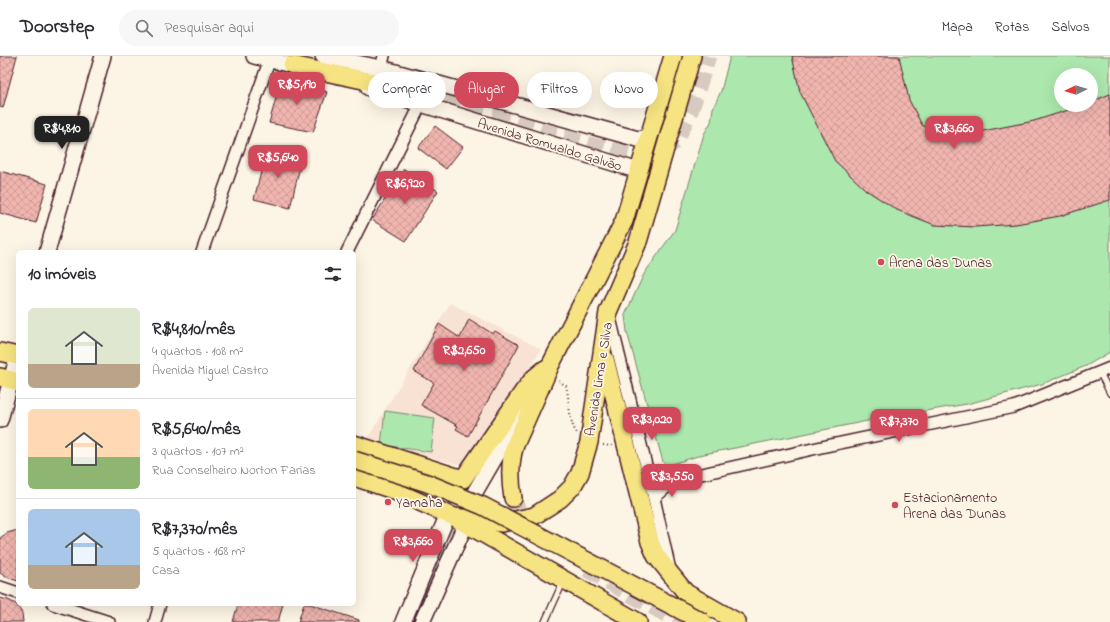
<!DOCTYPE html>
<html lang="pt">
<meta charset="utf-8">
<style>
:root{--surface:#fff;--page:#f7f7f7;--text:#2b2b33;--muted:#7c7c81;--line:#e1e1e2;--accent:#d1495b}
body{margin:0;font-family:"Indie Flower",sans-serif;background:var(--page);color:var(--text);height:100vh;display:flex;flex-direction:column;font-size:15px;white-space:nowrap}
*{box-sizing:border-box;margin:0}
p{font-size:13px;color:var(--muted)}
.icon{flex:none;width:22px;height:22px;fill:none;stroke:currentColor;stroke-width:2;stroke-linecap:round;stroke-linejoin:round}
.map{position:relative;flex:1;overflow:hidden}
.details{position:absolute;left:16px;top:194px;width:340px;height:356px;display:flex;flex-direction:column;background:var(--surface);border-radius:6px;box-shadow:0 4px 16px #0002}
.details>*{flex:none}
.hud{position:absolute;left:368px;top:16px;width:380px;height:36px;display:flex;gap:8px}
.needle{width:26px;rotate:265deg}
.buttons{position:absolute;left:1054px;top:12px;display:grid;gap:8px}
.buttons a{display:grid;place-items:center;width:44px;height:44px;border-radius:50%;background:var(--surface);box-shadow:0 4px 16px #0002;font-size:20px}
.price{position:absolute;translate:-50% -34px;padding:0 9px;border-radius:8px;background:var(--accent);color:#fff;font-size:13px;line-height:26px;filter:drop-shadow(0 1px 2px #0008)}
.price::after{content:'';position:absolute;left:50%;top:24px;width:12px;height:9px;margin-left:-6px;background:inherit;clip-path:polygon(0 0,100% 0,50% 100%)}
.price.active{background:#222;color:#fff}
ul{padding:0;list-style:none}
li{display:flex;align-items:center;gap:12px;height:100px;padding:0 12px}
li+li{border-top:1px solid var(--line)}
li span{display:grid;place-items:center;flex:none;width:112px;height:80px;border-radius:6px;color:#555}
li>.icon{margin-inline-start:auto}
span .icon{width:48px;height:48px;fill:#fffc;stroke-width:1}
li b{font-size:17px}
h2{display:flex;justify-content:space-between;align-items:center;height:48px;padding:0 12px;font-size:17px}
.tag{padding:0 14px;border-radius:18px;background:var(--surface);box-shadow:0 4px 16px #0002;font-size:14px;line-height:36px}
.tag.active{background:var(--accent);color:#fff}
header{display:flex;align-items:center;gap:24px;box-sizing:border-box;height:56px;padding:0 20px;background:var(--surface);border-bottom:1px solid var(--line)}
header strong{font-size:19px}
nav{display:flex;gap:22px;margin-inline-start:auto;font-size:14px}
.search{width:280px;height:36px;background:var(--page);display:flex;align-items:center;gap:10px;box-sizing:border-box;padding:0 14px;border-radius:22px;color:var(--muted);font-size:15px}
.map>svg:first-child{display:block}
</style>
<header>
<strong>Doorstep</strong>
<div class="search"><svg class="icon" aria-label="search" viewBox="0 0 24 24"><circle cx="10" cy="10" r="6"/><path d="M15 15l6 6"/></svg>Pesquisar aqui</div>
<nav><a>Mapa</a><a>Rotas</a><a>Salvos</a></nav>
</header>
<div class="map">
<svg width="1110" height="566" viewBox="0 0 1110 566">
<defs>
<pattern id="building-cross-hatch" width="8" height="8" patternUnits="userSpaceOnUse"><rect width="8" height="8" fill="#f0b5ae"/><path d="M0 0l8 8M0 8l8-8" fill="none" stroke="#cf9b96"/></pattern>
</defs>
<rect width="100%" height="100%" fill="#fcf5e5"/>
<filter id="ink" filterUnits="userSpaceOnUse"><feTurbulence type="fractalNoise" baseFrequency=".025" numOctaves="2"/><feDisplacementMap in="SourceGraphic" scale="8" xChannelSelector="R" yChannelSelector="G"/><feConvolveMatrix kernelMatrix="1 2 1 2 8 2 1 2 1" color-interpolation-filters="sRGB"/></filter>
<g filter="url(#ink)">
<polygon fill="#f8e2d4" points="450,247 541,293 469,411 366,385"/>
<g fill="#ace7ad" stroke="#7b836c" fill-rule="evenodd">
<path d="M730,0h380v296l-24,14 -44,18 -75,20 -90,15 -142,29 -31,6 -38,12 -3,-4 -36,-130 -2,-17 19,-41 31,-44 29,-96 7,-12 2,-14 8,-17zM1061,19h30v30h-30z"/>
<polygon points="385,355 435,362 431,396 381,389"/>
</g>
<g fill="url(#building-cross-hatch)" stroke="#4a1f2b">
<polygon points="0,0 17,0 3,52 0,51"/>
<polygon points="792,0 899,0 909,44 922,69 938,77 978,76 1034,65 1084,49 1091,49 1091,46 1110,38 1110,144 1060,160 1016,168 975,171 935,169 897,154 866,134 835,105 800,36"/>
<polygon points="282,21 327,36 313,76 269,67"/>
<polygon points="435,70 463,91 446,113 418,92"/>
<polygon points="267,93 302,102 290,152 254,143"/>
<polygon points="404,113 438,135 406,185 372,164"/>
<polygon points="0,115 47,128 36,167 0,157"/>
<polygon points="469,263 493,278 495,275 519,289 468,380 456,373 458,370 421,349 434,327 414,315 439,268 460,282"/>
<polygon points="18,474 18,525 6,521 0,517 0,482 7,477"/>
<polygon points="0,542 8,544 16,548 22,557 23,566 0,566"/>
<polygon points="238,548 283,548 278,566 233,566"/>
<polygon points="304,548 310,548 359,564 359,566 298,566"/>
</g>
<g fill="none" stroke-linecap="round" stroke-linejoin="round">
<polyline stroke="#d8cac0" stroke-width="15" stroke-dasharray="15 8" stroke-linecap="butt" points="414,566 450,484 475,436"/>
<g stroke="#d8cac0" stroke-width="17" stroke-dasharray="17 8" stroke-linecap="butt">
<polyline points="396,31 589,89 632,98 651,100 664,94 676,84 691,53 708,0"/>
<polyline points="513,442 522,465 529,474"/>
<polyline points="587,513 680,566"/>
</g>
<defs>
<g id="lane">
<polyline points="1100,317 1110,337"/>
<polyline points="545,566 563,526"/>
</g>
<g id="street">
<polyline points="381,12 384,0"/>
<polyline points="202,196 271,0"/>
<polyline points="347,196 421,48"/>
<polyline points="610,262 654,442 670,514"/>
<polyline points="649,420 675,424 826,390 1014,351 1110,312"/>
<polyline points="654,442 675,424"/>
<polyline points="0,531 18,537"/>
<polyline points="53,548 109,566"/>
<polyline points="155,566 160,548"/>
</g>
<g id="secondary">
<polyline points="254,0 304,12"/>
<polyline points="323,0 381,12 638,83 644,82 652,75"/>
<polyline points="369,32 639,115"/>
<polyline points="47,196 103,0"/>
<polyline points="0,364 18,299"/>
<polyline points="475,436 526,348"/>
<polyline points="403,566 448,458"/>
<polyline points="422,566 466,467"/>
</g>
<g id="primary">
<polyline points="292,9 396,31"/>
<polyline points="0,296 18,300"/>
<polyline points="605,303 650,486 656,500 686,537 737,566"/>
<polyline points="0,321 18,326"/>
<polyline points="354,388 463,423 523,336 534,322 545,313"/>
<polyline points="354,421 390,433 454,461 638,566"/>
<path d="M513,442c-3,-18 -4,-35 2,-53l35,-79 74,-145 49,-165"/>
<polyline points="454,461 502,467 534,460 560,443 572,431 580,417 589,386 608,256 638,186 692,0"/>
</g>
</defs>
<use href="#lane" stroke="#4a1f2b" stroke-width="8"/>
<use href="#street" stroke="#4a1f2b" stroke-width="14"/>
<use href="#secondary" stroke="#4a1f2b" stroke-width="18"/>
<use href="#primary" stroke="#4a1f2b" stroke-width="20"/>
<g stroke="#4a1f2b" stroke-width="2" stroke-dasharray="1 3" stroke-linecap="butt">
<path d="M559,325l7,5c4,14 2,36 11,47"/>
<polyline points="603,389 613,390"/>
</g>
<use href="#lane" stroke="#fcf5e5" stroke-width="5.5"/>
<use href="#street" stroke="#fcf5e5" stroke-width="11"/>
<use href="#secondary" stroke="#fcf5e5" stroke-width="15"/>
<use href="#primary" stroke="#f6e381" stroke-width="17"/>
<defs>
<polyline id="primary-bridge" points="354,404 427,427 483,450 703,566"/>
</defs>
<use href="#primary-bridge" stroke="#4a1f2b" stroke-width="20" stroke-linecap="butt"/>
<use href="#primary-bridge" stroke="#f6e381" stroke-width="17"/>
</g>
</g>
<g fill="#d1495b" stroke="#fcf5e5" stroke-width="1.5">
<circle cx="881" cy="206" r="4"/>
<circle cx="388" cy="446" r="4"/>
<circle cx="895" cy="449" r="4"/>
</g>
<g text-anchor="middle" stroke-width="3.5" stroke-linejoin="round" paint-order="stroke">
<g font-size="14" fill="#4a1f2b" stroke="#fcf5e5">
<text transform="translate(550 88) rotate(17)" y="5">Avenida Romualdo Galvão</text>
<text transform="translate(598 323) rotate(-81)" y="5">Avenida Lima e Silva</text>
</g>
<g font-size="14" fill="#4a1f2b" stroke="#fcf5e5" text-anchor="start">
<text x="889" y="211">Arena das Dunas</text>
<text x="903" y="446">Estacionamento<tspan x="903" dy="16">Arena das Dunas</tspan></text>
<text x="396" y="451">Yamaha</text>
</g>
</g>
</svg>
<div class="buttons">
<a><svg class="needle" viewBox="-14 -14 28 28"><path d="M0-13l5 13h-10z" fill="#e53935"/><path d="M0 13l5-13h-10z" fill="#7c7c81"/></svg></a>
</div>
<b class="price" style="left:297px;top:50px">R$5,190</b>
<b class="price active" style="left:62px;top:94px">R$4,810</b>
<b class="price" style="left:954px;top:94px">R$3,660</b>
<b class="price" style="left:278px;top:123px">R$5,640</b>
<b class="price" style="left:405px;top:149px">R$6,920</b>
<b class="price" style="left:464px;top:316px">R$2,650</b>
<b class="price" style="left:652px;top:385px">R$3,020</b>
<b class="price" style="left:899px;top:387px">R$7,370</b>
<b class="price" style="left:672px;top:442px">R$3,550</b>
<b class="price" style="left:413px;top:507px">R$3,660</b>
<div class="hud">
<a class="tag">Comprar</a>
<a class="tag active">Alugar</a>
<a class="tag">Filtros</a>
<a class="tag">Novo</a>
</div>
<section class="details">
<h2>10 imóveis<svg class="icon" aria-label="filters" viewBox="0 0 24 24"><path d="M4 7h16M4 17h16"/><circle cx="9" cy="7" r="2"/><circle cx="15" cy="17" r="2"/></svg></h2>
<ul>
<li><span style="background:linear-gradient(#dfe7d0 70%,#b9a48a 0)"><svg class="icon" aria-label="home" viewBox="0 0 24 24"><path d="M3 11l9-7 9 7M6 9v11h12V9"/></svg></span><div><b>R$4,810/mês</b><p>4 quartos · 108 m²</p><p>Avenida Miguel Castro</p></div></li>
<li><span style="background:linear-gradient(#ffd9b3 60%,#8fb573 0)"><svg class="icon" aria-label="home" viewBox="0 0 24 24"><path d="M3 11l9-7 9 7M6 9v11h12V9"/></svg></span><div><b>R$5,640/mês</b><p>3 quartos · 107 m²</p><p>Rua Conselheiro Norton Farias</p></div></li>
<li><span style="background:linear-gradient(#a9c7e8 70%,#b9a48a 0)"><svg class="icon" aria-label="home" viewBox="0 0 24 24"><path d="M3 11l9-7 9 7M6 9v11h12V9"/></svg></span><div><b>R$7,370/mês</b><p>5 quartos · 168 m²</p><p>Casa</p></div></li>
</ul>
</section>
</div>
